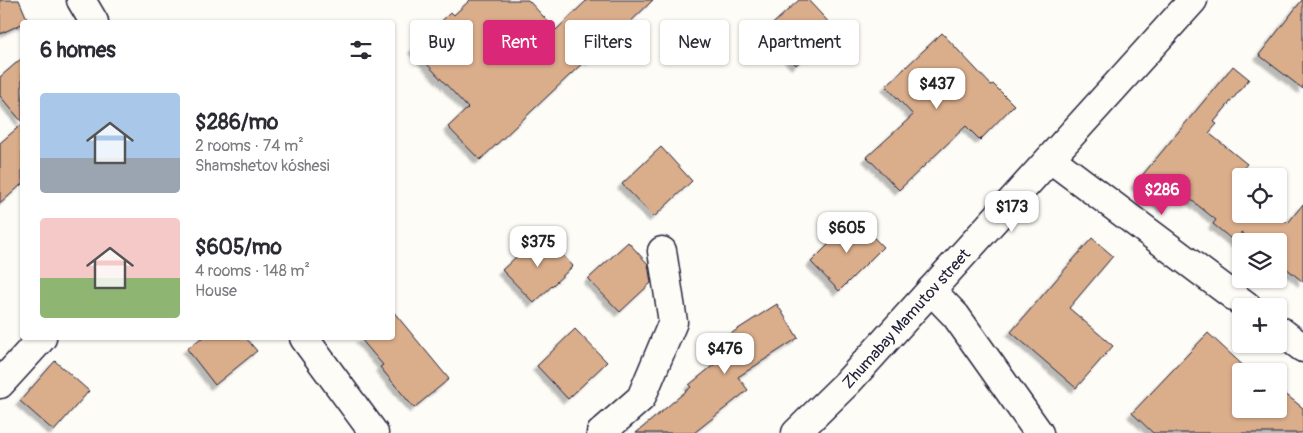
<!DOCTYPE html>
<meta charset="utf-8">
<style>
:root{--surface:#fff;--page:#f2f2f3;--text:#2b2b33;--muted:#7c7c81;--accent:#db2777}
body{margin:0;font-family:Pangolin,sans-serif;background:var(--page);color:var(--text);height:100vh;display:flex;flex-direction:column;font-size:19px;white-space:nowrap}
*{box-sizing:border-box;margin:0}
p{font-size:16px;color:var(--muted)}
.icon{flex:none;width:28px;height:28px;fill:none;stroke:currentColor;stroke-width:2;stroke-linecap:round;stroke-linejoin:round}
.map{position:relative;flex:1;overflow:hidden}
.details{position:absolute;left:20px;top:20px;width:375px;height:320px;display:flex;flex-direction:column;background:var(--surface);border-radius:5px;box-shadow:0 1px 4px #0004}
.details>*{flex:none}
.banner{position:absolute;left:410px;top:20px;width:475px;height:45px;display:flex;gap:10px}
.controls{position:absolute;left:1232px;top:168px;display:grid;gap:10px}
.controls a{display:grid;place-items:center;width:55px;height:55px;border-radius:5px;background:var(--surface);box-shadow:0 1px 4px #0004;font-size:25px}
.price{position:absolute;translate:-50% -42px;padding:0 11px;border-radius:10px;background:#fff;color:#222;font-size:16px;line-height:32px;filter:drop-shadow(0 1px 2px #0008)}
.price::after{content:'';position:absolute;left:50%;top:30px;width:15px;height:11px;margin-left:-8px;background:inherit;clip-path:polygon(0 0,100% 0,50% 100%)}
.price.current{background:var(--accent);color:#fff}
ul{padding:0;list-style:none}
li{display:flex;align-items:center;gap:15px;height:125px;padding:0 20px}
li span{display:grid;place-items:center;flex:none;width:140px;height:100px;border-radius:5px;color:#555}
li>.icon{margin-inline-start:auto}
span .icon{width:60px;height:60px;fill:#fffc;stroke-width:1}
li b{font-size:21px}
h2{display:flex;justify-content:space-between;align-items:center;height:60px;padding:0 20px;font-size:21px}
.chip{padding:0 18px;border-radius:5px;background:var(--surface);box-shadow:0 1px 4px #0004;font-size:18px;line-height:45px}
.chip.current{background:var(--accent);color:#fff}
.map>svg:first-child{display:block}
</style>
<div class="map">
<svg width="1303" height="433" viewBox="0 0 1303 433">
<defs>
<filter id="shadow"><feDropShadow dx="-4.5" dy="4.5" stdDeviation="1" flood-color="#0004"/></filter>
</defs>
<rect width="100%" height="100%" fill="#fdfcf7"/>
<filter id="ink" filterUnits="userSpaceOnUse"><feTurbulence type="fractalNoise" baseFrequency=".02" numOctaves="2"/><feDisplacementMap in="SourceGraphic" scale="10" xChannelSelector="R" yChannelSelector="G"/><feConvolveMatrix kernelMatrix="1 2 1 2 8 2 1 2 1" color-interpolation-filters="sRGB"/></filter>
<g filter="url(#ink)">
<g fill="#daad8b" stroke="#22223b" filter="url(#shadow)">
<polygon points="0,0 19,0 28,21 0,34"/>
<polygon points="470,0 528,0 556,30 587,0 653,0 590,61 588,58 480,160 448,127 468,108 413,49 451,12 454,15"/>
<polygon points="799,0 808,0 835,29 796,65 764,32"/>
<polygon points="1302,0 1303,0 1303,89 1259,55"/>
<polygon points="942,33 991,85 993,84 1014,105 980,140 966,126 899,190 867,157 913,115 886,86"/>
<polygon points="22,58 22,122 0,96 0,77"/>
<polygon points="1233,66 1249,79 1214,122 1217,124 1209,133 1247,164 1241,171 1241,214 1277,214 1288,223 1303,204 1303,282 1279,262 1279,241 1253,241 1241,232 1241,247 1213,224 1216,220 1179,190 1164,208 1135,184"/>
<polygon points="22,124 22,184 0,204 0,143"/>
<polygon points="661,147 692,181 654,217 622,184"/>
<polygon points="855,218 883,247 839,291 811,262"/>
<polygon points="542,233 573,266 534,303 502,270"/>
<polygon points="1092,238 1113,256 1069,308 1113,346 1076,388 1011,332"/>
<polygon points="628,242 648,264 651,283 620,312 588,279"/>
<polygon points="777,304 798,338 738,377 748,390 694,433 636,433 691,387 689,385 732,350 724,338"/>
<polygon points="392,310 449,379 414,408 380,367 383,365 360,338 392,338"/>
<polygon points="575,329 607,362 568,399 537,366"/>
<polygon points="1208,333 1249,371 1241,371 1241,409 1279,409 1279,389 1303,408 1303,433 1153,433 1132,413"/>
<polygon points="201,338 246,338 257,351 215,385 187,349"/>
<polygon points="55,361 89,391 54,431 20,401"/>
</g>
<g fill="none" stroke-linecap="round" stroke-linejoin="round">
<defs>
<g id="minor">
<polyline points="81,0 94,22"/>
<polyline points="1051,159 1247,306"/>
<polyline points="931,290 956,316 1039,433"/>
<polyline points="1279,330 1303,348"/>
<polyline points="304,338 374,433"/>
<polyline points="0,384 42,338"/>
<polyline points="601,433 641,398 673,322 662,251"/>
<path id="s1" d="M796,433l52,-51 345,-382"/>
</g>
</defs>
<use href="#minor" stroke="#22223b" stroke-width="31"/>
<use href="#minor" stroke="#fdfcf7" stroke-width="28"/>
</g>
</g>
<g text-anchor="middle" stroke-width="4.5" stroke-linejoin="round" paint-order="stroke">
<g font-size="16" fill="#22223b" stroke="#fdfcf7">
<text dy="6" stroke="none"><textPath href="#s1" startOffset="159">Zhumabay Mamutov street</textPath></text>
</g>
</g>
</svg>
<div class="controls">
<a><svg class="icon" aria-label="locate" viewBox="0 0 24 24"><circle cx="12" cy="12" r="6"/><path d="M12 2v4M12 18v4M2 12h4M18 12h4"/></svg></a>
<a><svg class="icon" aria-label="layers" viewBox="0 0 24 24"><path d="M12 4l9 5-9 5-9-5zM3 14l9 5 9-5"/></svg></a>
<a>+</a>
<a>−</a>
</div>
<b class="price" style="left:937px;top:110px">$437</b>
<b class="price current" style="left:1162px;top:216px">$286</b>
<b class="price" style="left:1012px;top:233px">$173</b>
<b class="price" style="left:847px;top:254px">$605</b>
<b class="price" style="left:538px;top:268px">$375</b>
<b class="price" style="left:725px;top:375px">$476</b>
<div class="banner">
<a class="chip">Buy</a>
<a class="chip current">Rent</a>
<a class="chip">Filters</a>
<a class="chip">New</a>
<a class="chip">Apartment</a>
</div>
<section class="details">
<h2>6 homes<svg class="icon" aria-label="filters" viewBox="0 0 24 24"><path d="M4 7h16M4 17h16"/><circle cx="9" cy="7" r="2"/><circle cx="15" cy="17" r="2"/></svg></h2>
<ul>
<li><span style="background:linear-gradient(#a9c7e8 65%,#9aa5b1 0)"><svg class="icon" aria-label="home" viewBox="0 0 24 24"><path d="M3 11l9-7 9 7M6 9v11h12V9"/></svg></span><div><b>$286/mo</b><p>2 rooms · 74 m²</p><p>Shamshetov kóshesi</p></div></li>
<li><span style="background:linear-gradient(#f6c9c9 60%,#8fb573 0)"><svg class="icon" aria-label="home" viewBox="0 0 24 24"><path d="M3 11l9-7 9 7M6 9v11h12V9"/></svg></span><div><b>$605/mo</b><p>4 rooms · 148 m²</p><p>House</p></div></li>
</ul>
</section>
</div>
